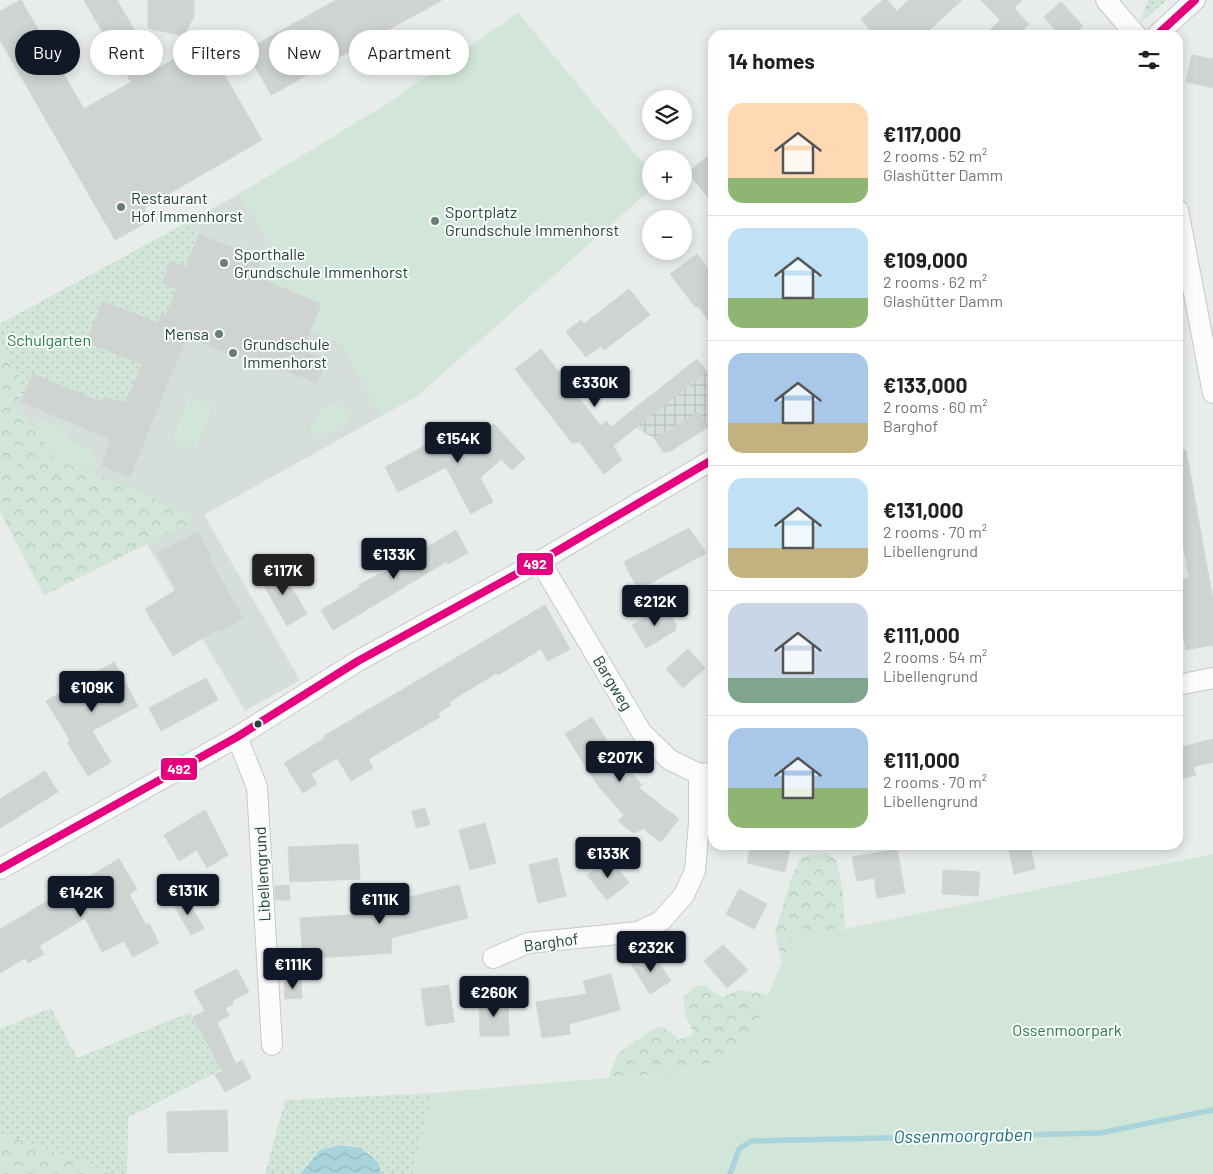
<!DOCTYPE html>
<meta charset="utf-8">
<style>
:root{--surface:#fff;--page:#f2f2f2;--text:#202124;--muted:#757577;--line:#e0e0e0;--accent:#111827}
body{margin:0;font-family:Barlow,sans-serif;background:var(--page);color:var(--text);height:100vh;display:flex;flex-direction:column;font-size:19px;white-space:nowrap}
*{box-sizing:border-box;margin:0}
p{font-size:16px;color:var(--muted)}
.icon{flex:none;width:28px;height:28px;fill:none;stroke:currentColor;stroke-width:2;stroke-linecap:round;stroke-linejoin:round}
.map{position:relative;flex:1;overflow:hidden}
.drawer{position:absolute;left:708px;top:30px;width:475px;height:820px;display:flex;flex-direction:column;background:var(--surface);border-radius:15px;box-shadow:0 2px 12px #0003}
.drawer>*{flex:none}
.hud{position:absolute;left:15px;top:30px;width:475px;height:45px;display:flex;gap:10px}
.buttons{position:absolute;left:642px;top:90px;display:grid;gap:10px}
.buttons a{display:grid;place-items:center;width:50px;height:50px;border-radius:50%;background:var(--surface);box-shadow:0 2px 12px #0003;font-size:25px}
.price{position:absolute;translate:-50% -42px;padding:0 11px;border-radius:5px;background:var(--accent);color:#fff;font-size:16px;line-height:32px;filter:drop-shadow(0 1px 2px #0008)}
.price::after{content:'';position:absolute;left:50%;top:30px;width:15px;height:11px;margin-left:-8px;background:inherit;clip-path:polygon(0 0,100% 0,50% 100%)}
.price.on{background:#222;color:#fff}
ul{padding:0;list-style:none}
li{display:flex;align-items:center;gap:15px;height:125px;padding:0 20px}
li+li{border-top:1px solid var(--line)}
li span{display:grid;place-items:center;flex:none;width:140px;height:100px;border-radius:15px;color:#555}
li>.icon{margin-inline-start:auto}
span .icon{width:60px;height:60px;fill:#fffc;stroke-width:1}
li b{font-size:21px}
h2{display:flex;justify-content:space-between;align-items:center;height:60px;padding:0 20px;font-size:21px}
.pill{padding:0 18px;border-radius:22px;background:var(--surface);box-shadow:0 2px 12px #0003;font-size:18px;line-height:45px}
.pill.on{background:var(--accent);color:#fff}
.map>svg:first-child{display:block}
</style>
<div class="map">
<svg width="1213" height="1174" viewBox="0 0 1213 1174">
<defs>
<pattern id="industrial-grid" width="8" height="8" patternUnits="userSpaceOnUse" patternTransform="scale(1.25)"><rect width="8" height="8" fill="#d6dedb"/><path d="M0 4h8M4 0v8" fill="none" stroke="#b8c0bd"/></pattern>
<pattern id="grass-dots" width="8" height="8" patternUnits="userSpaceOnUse" patternTransform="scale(1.25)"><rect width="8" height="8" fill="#d1e6d8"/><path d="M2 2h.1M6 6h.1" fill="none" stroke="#b3c6ba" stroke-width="1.8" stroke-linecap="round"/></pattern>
<pattern id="forest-crowns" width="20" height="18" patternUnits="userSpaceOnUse" patternTransform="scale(1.25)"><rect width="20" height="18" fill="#d1e6d8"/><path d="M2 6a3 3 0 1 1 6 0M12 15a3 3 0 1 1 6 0" fill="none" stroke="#b3c6ba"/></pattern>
<pattern id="water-waves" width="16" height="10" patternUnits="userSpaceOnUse" patternTransform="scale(1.25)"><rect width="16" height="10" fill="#a9d4db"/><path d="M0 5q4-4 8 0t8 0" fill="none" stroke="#91b7bd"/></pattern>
</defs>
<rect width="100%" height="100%" fill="#e8edeb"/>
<polygon fill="#d6dedb" points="518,13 651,173 651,189 417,396 204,515 300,680 245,711 147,544 44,595 0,511 0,324 239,194 387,104"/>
<polygon fill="url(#industrial-grid)" points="707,371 712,378 712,424 708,427 698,412 655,439 636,428"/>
<g fill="url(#grass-dots)">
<polygon points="1148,0 1167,0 1140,23"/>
<polygon points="190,221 199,234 186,267 171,261 162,282 177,289 166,315 158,323 103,301 86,342 142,364 125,404 105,396 102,402 33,374 20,402 19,378 0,339 0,324"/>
<polygon points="51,1008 77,1058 191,1012 221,1070 128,1118 127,1174 115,1174 0,1133 0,1029"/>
<path d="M433,1093l-20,81h-32l-2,-11c-6,-5 -13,-12 -19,-15 -27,-10 -46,4 -60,26h-35l20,-74z"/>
</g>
<g fill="url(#forest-crowns)">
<polygon points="0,339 19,378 20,409 57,460 133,489 194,520 44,595 0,511"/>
<polygon points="826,853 837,861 843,894 845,928 829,932 795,929 782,963 775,932 792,876 801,857"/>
<polygon points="704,985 722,997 741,990 769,995 752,1036 699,1070 608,1078 618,1053 650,1031 662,1026 679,1040 694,1034 685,1015 684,997 695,987"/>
<polygon points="0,1133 115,1174 0,1174"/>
</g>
<g fill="#d1e6d8">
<polygon points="518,13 651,173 651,189 417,396 381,416 341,343 249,306 272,248 239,194 387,104"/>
<polygon points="189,396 212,405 196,450 173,439"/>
<path d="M333,404l7,1c6,6 8,9 6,18l-22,15h-9l-5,-11 15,-21z"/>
<path d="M39,417l29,12 -3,10 27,11 -2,6 7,4 -4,10c-38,-5 -38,-13 -59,-42z"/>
<polygon points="16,444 24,447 14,473 6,470"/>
<polygon points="1213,854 1213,1174 413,1174 433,1093 699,1070 752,1036 795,929 829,932"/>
</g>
<polygon fill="url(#water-waves)" points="341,1145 361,1148 379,1163 381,1174 300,1174 320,1150"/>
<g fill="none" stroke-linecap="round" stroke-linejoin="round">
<polyline stroke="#a9d4db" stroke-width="5.5" points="730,1174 739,1149 751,1141 1100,1133 1213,1110"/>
</g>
<g fill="#cfd4d2" stroke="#d1d6d4">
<polygon points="21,0 84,109 131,82 84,0 117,0 157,69 205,41 262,140 144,208 151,220 115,240 0,40 0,11"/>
<polygon points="148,0 194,0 194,16 184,36 148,28"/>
<polygon points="336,0 442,0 271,95 246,50"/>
<polygon points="883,0 887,0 897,11 909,0 962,0 924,35 874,35 861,19"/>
<polygon points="981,0 1022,0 1014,8 1029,24 1017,35 985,35 1000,20"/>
<polygon points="1061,2 1083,26 1072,35 1060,35 1044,17"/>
<polygon points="1192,55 1213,59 1213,88 1186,82"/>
<polygon points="712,152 712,202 688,173"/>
<polygon points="199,234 262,260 255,276 321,304 306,342 310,344 307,353 326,360 317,383 242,354 240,358 187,336 130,477 101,465 111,439 21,402 33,374 102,402 104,396 125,404 142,364 86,342 103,301 158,323 162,313 166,315 177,289 162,283 171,261 186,267"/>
<polygon points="697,254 712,274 712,325 698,306 696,308 670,274"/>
<polygon points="629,289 650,315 604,350 601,346 586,357 566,332 581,320 584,324"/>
<polygon points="541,349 601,426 606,421 611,427 697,359 707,371 613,446 622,460 604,474 580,442 572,443 515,369"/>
<polygon points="698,412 708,427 669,452 663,452 655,439"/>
<polygon points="494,424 525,458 512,470 501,459 480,478 493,502 471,514 446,467 398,492 385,467 424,446 443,429 463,451"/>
<polygon points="1186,450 1213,600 1213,645 1186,650 1178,605 1178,580 1189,578 1179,520 1178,521 1178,451"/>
<polygon points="689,528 706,553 638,590 624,562"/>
<polygon points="456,530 468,553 448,564 447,561 333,630 321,610 360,587 359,585 381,573 382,574"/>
<polygon points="198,532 212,559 210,560 243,618 220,631 218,629 173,656 145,609 176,590 157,553"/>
<polygon points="279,566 307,614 287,626 259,577"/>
<polygon points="545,605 570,649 548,661 541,649 498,675 497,673 449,702 451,705 438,713 440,717 368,759 373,768 351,781 337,758 311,774 317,784 303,793 284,763 325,738 324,736"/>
<polygon points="664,606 676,624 676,630 646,648 632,625"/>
<polygon points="688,649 705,668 683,688 666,669"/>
<polygon points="114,662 138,706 92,731 111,762 88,776 67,742 70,740 46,701"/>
<polygon points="206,678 218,700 161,731 149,708"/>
<polygon points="592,717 616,755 642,785 639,788 679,819 661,842 645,830 648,827 633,833 618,821 624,815 599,787 565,734"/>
<polygon points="1213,739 1213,762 1193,767 1196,775 1178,780 1178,748"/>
<polygon points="45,771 58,792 0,828 0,799"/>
<polygon points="425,808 430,825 416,828 412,811"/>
<polygon points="205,810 228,855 207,868 197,850 179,861 164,835"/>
<polygon points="485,823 496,863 470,870 459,830"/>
<polygon points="358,844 360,879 290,882 288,847"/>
<polygon points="751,845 775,845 790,849 785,872 747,863"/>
<polygon points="1008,845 1030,845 1035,869 1014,874"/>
<polygon points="897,849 905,893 877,898 874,878 857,881 852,857"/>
<polygon points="557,858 566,896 538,903 529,865"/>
<polygon points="610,858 629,883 607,900 587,875"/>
<polygon points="119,859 137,889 129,894 146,925 149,923 159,943 133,957 124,941 102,952 85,918 39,946 44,954 28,963 25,958 0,973 0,929"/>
<polygon points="943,870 980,872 978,896 942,894"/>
<polygon points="289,885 290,900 275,900 275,886"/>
<polygon points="459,885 468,918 391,938 392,953 303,959 300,918 396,912 393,901"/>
<polygon points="739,889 767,904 754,929 726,914"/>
<polygon points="185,896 204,928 191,935 173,904"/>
<polygon points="723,945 748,970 727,988 704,961"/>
<polygon points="651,951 671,981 650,994 631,964"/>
<polygon points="237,969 249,992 232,1001 233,1004 225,1008 229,1016 217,1022 236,1064 242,1060 251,1078 225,1092 215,1075 222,1071 193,1017 205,1011 194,991"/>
<polygon points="611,974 620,1010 569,1024 570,1034 542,1038 536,1002 587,994 583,981"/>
<polygon points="301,981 302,998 285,999 284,982"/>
<polygon points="449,985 454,1022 426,1026 421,989"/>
<polygon points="479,999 508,999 509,1036 480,1036"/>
<polygon points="227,1110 228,1151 168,1153 167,1112"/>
</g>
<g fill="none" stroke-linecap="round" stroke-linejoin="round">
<defs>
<g id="street">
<polyline points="1106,0 1136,35"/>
<polyline points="1157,35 1195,0"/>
<polyline points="1178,210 1213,393"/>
<polyline points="540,561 642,733 670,760 699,774 712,773"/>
<polyline points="1178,685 1213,678"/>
<polyline points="237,737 257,787 272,1045"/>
<polyline points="0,869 237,737 358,661 540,561 712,460"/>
<polyline points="493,958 528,943 638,932 661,921 684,895 695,871 699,823 699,774"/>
</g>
</defs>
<use href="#street" stroke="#c5cac8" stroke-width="22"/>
<use href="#street" stroke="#fcfcfc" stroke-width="20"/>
<defs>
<g id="bus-1">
<polyline points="1157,35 1195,0"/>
<polyline points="0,869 237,737 358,661 540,561 712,460"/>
</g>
</defs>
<use href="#bus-1" stroke="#f7fbf9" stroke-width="11"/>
<use href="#bus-1" stroke="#e5007d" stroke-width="8"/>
</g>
<g fill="#697e78" stroke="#f7fbf9" stroke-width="2">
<circle cx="121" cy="207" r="5"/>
<circle cx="435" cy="221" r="5"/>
<circle cx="224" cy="263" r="5"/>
<circle cx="219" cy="334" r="5"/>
<circle cx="233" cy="353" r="5"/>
</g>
<circle fill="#24423a" stroke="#f7fbf9" stroke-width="2" cx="258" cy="724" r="4.5"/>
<g text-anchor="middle" stroke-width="4" stroke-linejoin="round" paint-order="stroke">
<g font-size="16" fill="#24423a" stroke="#f7fbf9" text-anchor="start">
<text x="131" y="204">Restaurant<tspan x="131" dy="18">Hof Immenhorst</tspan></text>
<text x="445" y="218">Sportplatz<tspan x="445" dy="18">Grundschule Immenhorst</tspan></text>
<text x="234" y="260">Sporthalle<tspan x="234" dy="18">Grundschule Immenhorst</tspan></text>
<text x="209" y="340" text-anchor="end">Mensa</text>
<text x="243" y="350">Grundschule<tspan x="243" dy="18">Immenhorst</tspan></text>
</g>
<g font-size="16" fill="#2d7a4b" stroke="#f7fbf9">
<text x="49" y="346">Schulgarten</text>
<text x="1067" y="1036">Ossenmoorpark</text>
</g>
<g font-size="16" fill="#24423a" stroke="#f7fbf9">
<text transform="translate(613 683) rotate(59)" y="6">Bargweg</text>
<text transform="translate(262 874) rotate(-93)" y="6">Libellengrund</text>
<text transform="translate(551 942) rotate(-8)" y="6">Barghof</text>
</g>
<g font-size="18" font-style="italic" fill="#1c6f80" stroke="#f7fbf9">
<text transform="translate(963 1136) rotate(-1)" y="6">Ossenmoorgraben</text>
</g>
</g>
<g stroke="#f7fbf9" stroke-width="2">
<rect x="516" y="552" width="38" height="24" rx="5" fill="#e5007d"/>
<rect x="160" y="757" width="38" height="24" rx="5" fill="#e5007d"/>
</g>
<g font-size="14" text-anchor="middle" font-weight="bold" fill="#fff">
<text x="535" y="569">492</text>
<text x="179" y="774">492</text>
</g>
</svg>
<div class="buttons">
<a><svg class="icon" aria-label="layers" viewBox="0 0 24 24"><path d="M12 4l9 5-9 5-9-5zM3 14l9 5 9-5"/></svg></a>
<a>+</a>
<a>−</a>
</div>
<b class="price" style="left:595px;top:408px">€330K</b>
<b class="price" style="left:458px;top:464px">€154K</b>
<b class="price" style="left:394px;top:580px">€133K</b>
<b class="price on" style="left:283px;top:596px">€117K</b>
<b class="price" style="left:655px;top:627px">€212K</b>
<b class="price" style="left:92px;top:713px">€109K</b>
<b class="price" style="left:620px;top:783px">€207K</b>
<b class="price" style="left:608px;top:879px">€133K</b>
<b class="price" style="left:188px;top:916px">€131K</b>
<b class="price" style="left:81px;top:918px">€142K</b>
<b class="price" style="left:380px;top:925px">€111K</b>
<b class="price" style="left:651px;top:973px">€232K</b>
<b class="price" style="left:293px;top:990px">€111K</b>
<b class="price" style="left:494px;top:1018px">€260K</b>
<div class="hud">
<a class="pill on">Buy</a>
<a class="pill">Rent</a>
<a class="pill">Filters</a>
<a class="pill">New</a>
<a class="pill">Apartment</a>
</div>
<section class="drawer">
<h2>14 homes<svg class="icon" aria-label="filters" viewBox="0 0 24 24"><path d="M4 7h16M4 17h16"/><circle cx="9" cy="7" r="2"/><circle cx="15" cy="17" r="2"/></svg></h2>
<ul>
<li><span style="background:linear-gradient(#ffd9b3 75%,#8fb573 0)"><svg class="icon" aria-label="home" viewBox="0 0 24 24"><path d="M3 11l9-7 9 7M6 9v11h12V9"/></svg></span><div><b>€117,000</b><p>2 rooms · 52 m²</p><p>Glashütter Damm</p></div></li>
<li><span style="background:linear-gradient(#bfe0f5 70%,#8fb573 0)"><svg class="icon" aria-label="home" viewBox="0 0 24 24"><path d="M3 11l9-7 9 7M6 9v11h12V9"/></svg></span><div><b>€109,000</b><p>2 rooms · 62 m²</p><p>Glashütter Damm</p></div></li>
<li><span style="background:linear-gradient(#a9c7e8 70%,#c2b280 0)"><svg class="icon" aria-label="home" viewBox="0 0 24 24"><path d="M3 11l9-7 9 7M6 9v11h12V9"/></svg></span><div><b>€133,000</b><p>2 rooms · 60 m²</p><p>Barghof</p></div></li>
<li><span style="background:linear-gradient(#bfe0f5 70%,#c2b280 0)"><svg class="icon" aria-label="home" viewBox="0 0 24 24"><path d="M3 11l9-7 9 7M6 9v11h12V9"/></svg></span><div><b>€131,000</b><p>2 rooms · 70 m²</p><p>Libellengrund</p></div></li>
<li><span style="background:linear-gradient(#c9d6e8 75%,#7fa58c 0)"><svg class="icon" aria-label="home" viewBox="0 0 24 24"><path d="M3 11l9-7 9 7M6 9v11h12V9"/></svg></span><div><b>€111,000</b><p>2 rooms · 54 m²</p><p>Libellengrund</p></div></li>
<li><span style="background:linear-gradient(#a9c7e8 60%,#8fb573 0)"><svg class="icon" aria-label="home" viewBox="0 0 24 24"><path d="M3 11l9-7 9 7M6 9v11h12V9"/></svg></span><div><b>€111,000</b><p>2 rooms · 70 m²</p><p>Libellengrund</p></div></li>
</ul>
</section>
</div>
